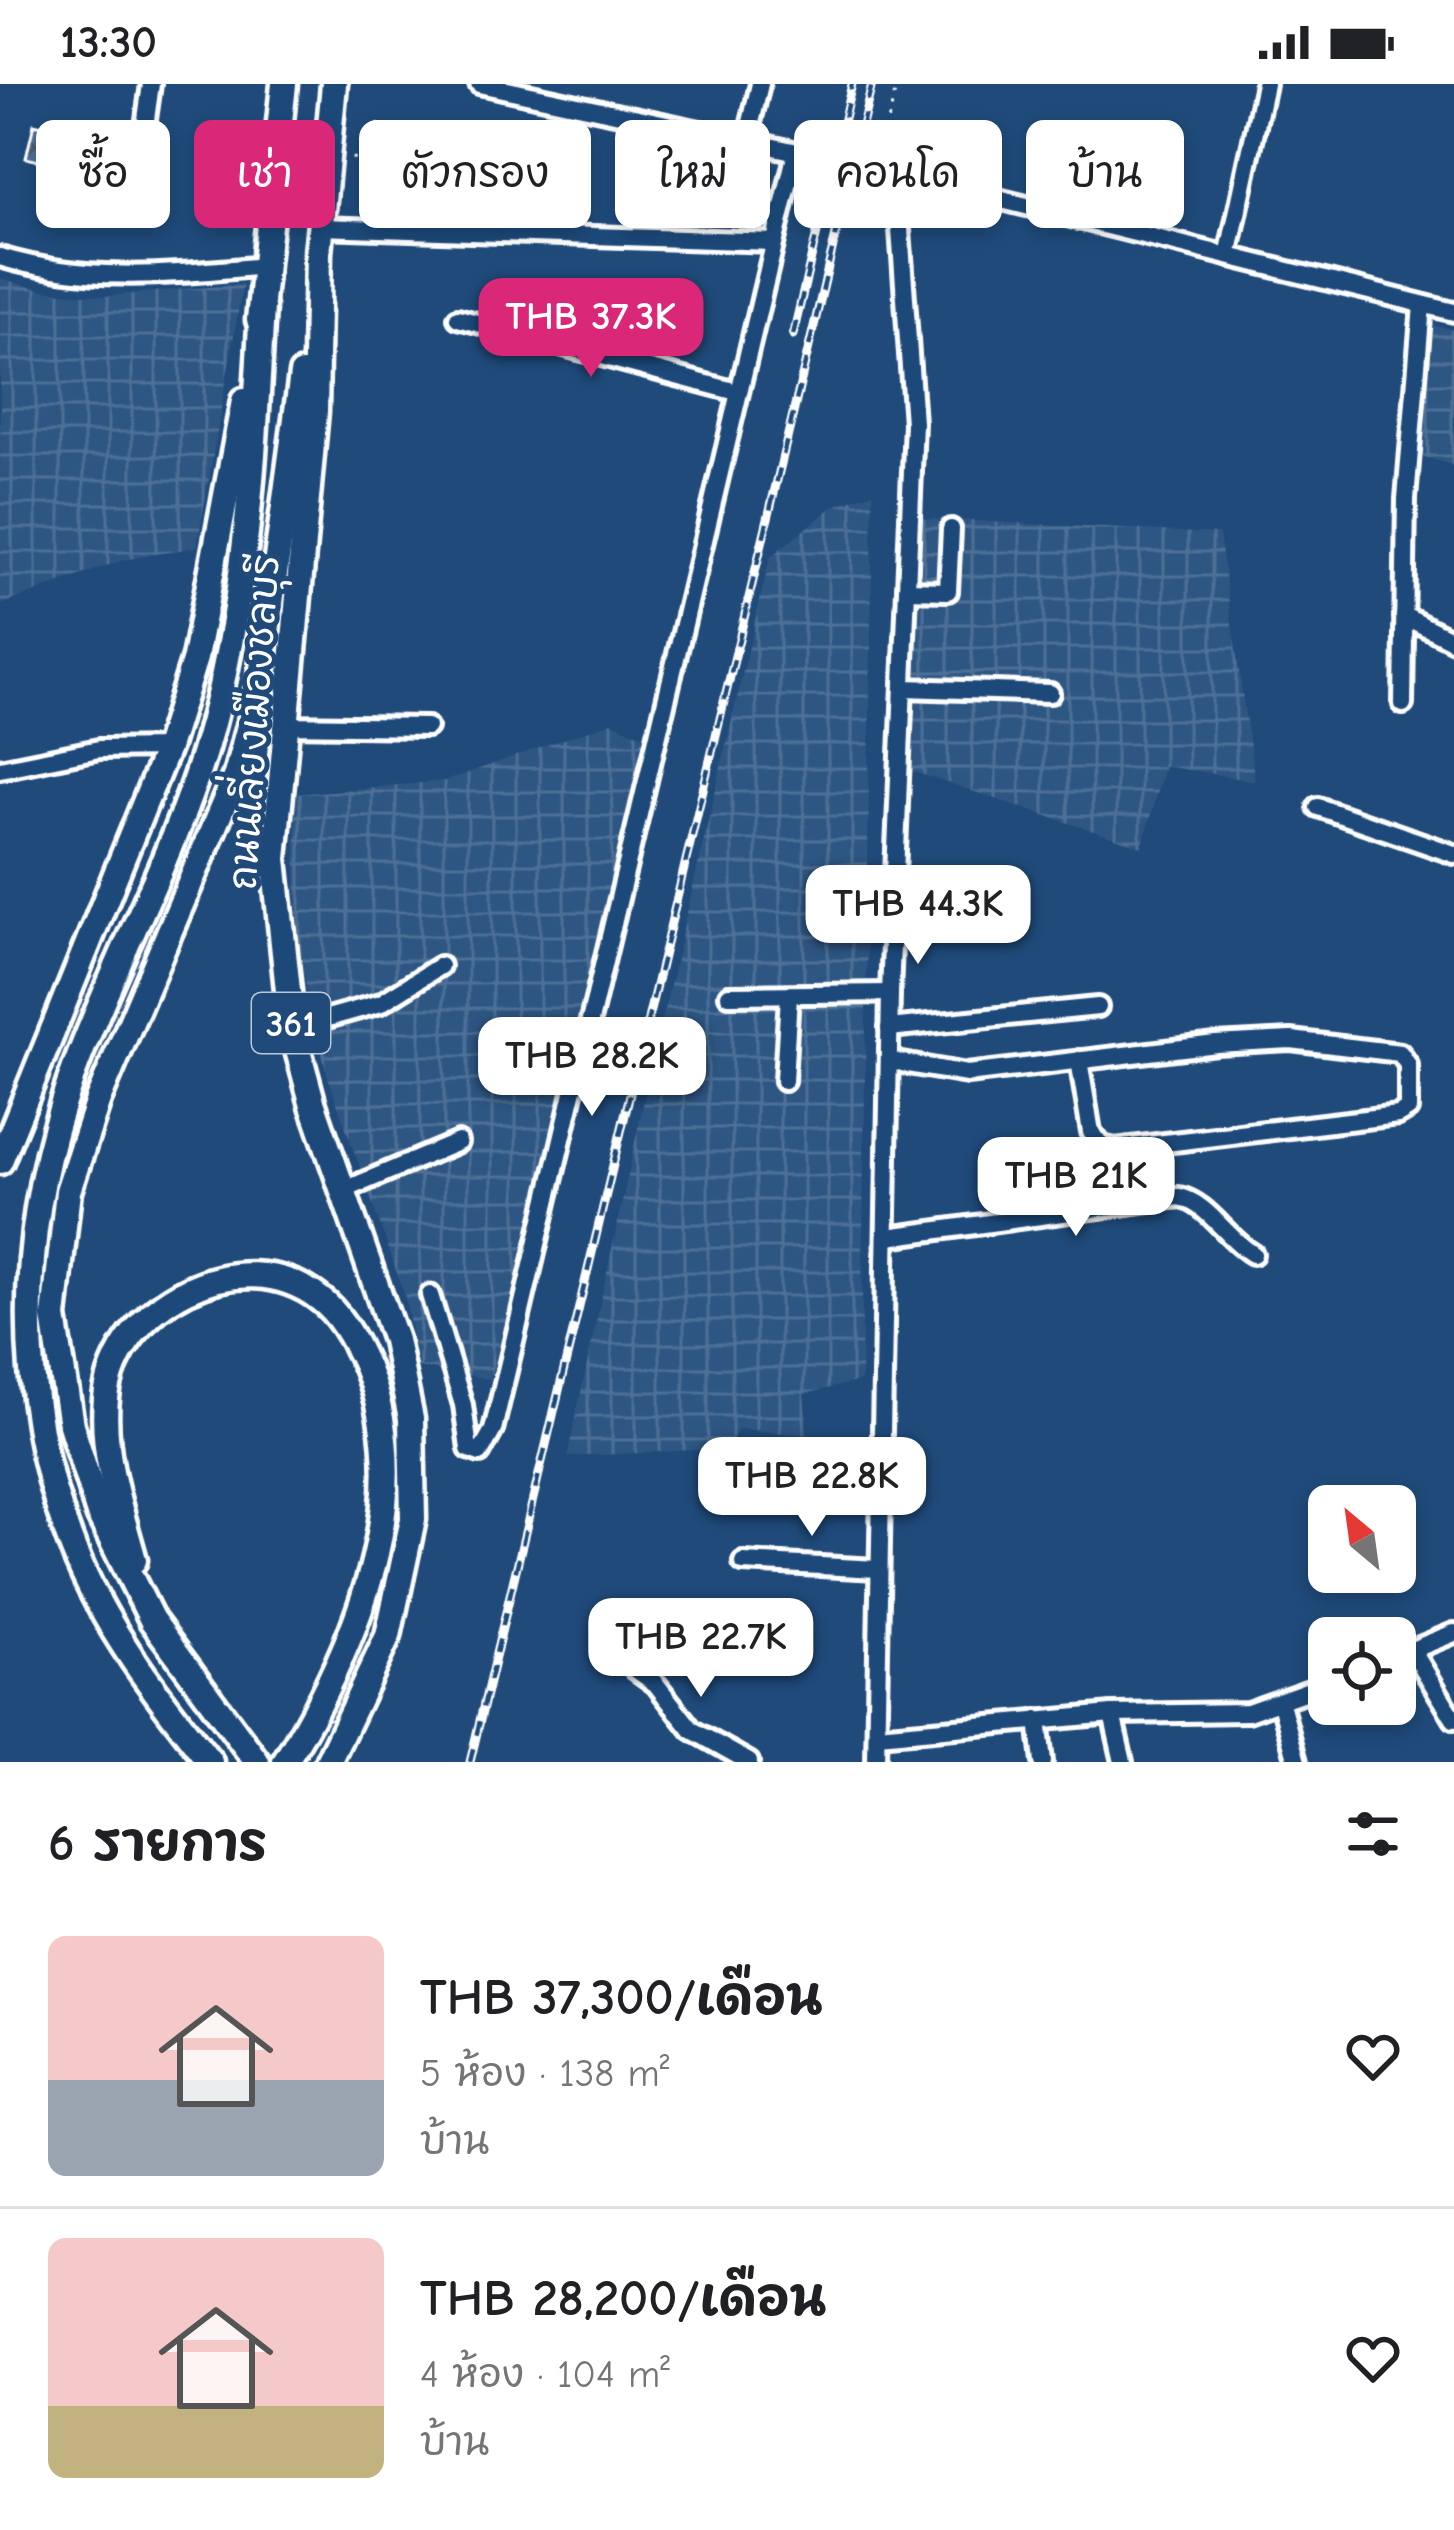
<!DOCTYPE html>
<html lang="th">
<meta charset="utf-8">
<style>
:root{--surface:#fff;--page:#f6f6f6;--text:#202124;--muted:#757577;--line:#e0e0e0;--accent:#db2777}
body{margin:0;font-family:"Comic Neue","Playpen Sans Thai",sans-serif;background:var(--page);color:var(--text);height:100vh;display:flex;flex-direction:column;font-size:45px;white-space:nowrap}
*{box-sizing:border-box;margin:0}
p{font-size:39px;color:var(--muted)}
.icon{flex:none;width:66px;height:66px;fill:none;stroke:currentColor;stroke-width:2;stroke-linecap:round;stroke-linejoin:round}
.map{position:relative;height:1678px;overflow:hidden}
.side{display:flex;flex-direction:column;background:var(--surface);flex:1}
.side>*{flex:none}
.guide{position:absolute;left:36px;top:36px;width:1383px;height:108px;display:flex;gap:24px}
.needle{width:78px;rotate:331deg}
.tools{position:absolute;left:1308px;top:1401px;display:grid;gap:24px}
.tools a{display:grid;place-items:center;width:108px;height:108px;border-radius:18px;background:var(--surface);box-shadow:0 6px 18px #0003;font-size:60px}
.price{position:absolute;translate:-50% -102px;padding:0 27px;border-radius:24px;background:#fff;color:#222;font-size:39px;line-height:78px;filter:drop-shadow(0 3px 6px #0008)}
.price::after{content:'';position:absolute;left:50%;top:72px;width:36px;height:27px;margin-left:-18px;background:inherit;clip-path:polygon(0 0,100% 0,50% 100%)}
.price.selected{background:var(--accent);color:#fff}
ul{padding:0;list-style:none}
li{display:flex;align-items:center;gap:36px;height:300px;padding:0 48px}
li+li{border-top:3px solid var(--line)}
li span{display:grid;place-items:center;flex:none;width:336px;height:240px;border-radius:18px;color:#555}
li>.icon{margin-inline-start:auto}
span .icon{width:144px;height:144px;fill:#fffc;stroke-width:1}
li b{font-size:51px}
h2{display:flex;justify-content:space-between;align-items:center;height:144px;padding:0 48px;font-size:51px}
.chip{padding:0 42px;border-radius:18px;background:var(--surface);box-shadow:0 6px 18px #0003;font-size:42px;line-height:108px}
.chip.selected{background:var(--accent);color:#fff}
.status{display:flex;justify-content:space-between;align-items:center;height:84px;padding:0 60px;background:var(--surface);direction:ltr}
.status svg{height:33px;fill:currentColor}
.map>svg:first-child{display:block}
</style>
<div class="status"><b>13:30</b><svg viewBox="0 0 49 12"><path d="M0 12V9h3v3zM5 12V6h3v6zM10 12V3h3v9zM15 12V0h3v12zM26 1h20v11H26zM47 4h2v5h-2z"/></svg></div>
<div class="map">
<svg width="1454" height="1678" viewBox="0 0 1454 1678">
<defs>
<pattern id="industrial-grid" width="8" height="8" patternUnits="userSpaceOnUse" patternTransform="scale(3)"><rect width="8" height="8" fill="#2e5683"/><path d="M0 4h8M4 0v8" fill="none" stroke="#4d6f96"/></pattern>
<pattern id="building-cross-hatch" width="8" height="8" patternUnits="userSpaceOnUse" patternTransform="scale(3)"><rect width="8" height="8" fill="#507197"/><path d="M0 0l8 8M0 8l8-8" fill="none" stroke="#4e5b6a"/></pattern>
</defs>
<rect width="100%" height="100%" fill="#1f4a7a"/>
<filter id="ink" filterUnits="userSpaceOnUse"><feTurbulence type="fractalNoise" baseFrequency=".00833" numOctaves="2"/><feDisplacementMap in="SourceGraphic" scale="24" xChannelSelector="R" yChannelSelector="G"/><feConvolveMatrix kernelMatrix="1 2 1 2 8 2 1 2 1" color-interpolation-filters="sRGB"/></filter>
<g filter="url(#ink)">
<g fill="url(#industrial-grid)">
<polygon points="0,194 41,206 107,212 243,200 197,463 123,476 0,521"/>
<polygon points="1433,241 1454,246 1454,382 1421,372"/>
<polygon points="873,408 861,1297 804,1310 808,1351 738,1345 728,1364 567,1373 655,965 770,473 834,422"/>
<polygon points="916,434 1219,450 1255,697 1164,682 1142,763 911,687"/>
<polygon points="612,638 656,657 490,1295 418,1283 404,1209 328,993 309,922 297,844 295,710 445,697"/>
</g>
<polygon fill="url(#building-cross-hatch)" stroke="#fff" stroke-width="3" points="34,40 112,59 104,92 26,74"/>
<g fill="none" stroke-linecap="round" stroke-linejoin="round">
<defs>
<g id="minor">
<polyline points="479,0 877,85 1454,228"/>
<polyline points="747,56 760,0"/>
<polyline points="141,71 151,0"/>
<polyline points="320,143 774,158"/>
<polyline points="1228,172 1265,0"/>
<path d="M0,173c90,27 173,17 265,9"/>
<polyline points="458,234 737,308"/>
<polyline points="907,506 948,507 951,445"/>
<polyline points="1404,532 1454,557"/>
<polyline points="904,604 1050,609"/>
<polyline points="1403,620 1406,415 1422,221"/>
<polyline points="284,641 427,643"/>
<polyline points="0,685 99,665 167,664"/>
<polyline points="1318,723 1454,770"/>
<polyline points="729,911 890,909"/>
<polyline points="292,944 381,919 440,882"/>
<polyline points="889,944 1098,923"/>
<polyline points="890,977 967,990 1216,960 1291,956 1400,969 1408,981 1408,1025 1398,1031 1115,1065 1102,1062 1091,1048 1079,976"/>
<polyline points="784,997 789,911"/>
<polyline points="342,1107 458,1058"/>
<path d="M888,1153l291,-40c28,5 48,42 74,57"/>
<polyline points="430,1211 463,1321 469,1365 480,1369 493,1346 796,68"/>
<polyline points="743,1478 878,1485"/>
<polyline points="1412,1566 1454,1635"/>
<polyline points="1395,1573 1454,1549"/>
<polyline points="635,1585 656,1600 692,1646 749,1678"/>
<polyline points="1281,1619 1297,1678"/>
<polyline points="1112,1630 1123,1678"/>
<polyline points="1038,1636 1043,1678"/>
<polyline points="877,1651 1112,1630 1248,1628 1329,1599"/>
<polyline points="876,1678 890,909 914,339 896,90"/>
</g>
<g id="highway">
<polyline points="259,236 284,0"/>
<polyline points="0,1077 167,664 195,574 244,317"/>
<path d="M134,1476c-14,-51 -33,-107 -28,-161 9,-94 135,-162 214,-100 20,15 36,45 46,68 53,131 -11,281 -81,395"/>
<path d="M210,1678c-52,-65 -107,-136 -137,-214 -59,-151 -56,-319 -1,-472 37,-102 90,-198 125,-302 50,-151 56,-310 65,-467"/>
<polyline points="257,1678 152,1536 99,1430 71,1341 54,1233 68,1107 98,1016 236,691 260,600 302,290"/>
<polyline points="328,1678 388,1552 413,1435 411,1335 395,1256 313,1021 292,944 274,775 315,327 318,169 334,0"/>
</g>
</defs>
<use href="#minor" stroke="#fff" stroke-width="26"/>
<use href="#highway" stroke="#fff" stroke-width="33"/>
<g stroke="#fff" stroke-width="3" stroke-dasharray="3 9" stroke-linecap="butt">
<polyline points="232,65 236,32"/>
<polyline points="880,71 897,0"/>
<polyline points="376,76 378,39"/>
</g>
<use href="#minor" stroke="#1f4a7a" stroke-width="16"/>
<use href="#highway" stroke="#1f4a7a" stroke-width="24"/>
<defs>
<g id="rail">
<polyline points="793,251 852,0"/>
<polyline points="470,1678 872,0"/>
</g>
</defs>
<use href="#rail" stroke="#fff" stroke-width="9"/>
<use href="#rail" stroke="#1f4a7a" stroke-width="4.5" stroke-dasharray="14" stroke-linecap="butt"/>
<polyline stroke="#fff" stroke-width="3" stroke-dasharray="3 9" stroke-linecap="butt" points="232,65 376,76"/>
</g>
</g>
<g text-anchor="middle" stroke-width="10" stroke-linejoin="round" paint-order="stroke">
<rect fill="#1f4a7a" stroke="#bcc9d7" stroke-width="3" x="252" y="909" width="78" height="60" rx="9"/>
<g font-size="36" font-weight="bold" fill="#fff">
<text x="291" y="952">361</text>
</g>
<g font-size="39" fill="#fff" stroke="#1f4a7a">
<text transform="translate(253 638) rotate(-86)" y="14">ถนนเลี่ยงเมืองชลบุรี</text>
</g>
</g>
</svg>
<div class="tools">
<a><svg class="needle" viewBox="-14 -14 28 28"><path d="M0-13l5 13h-10z" fill="#e53935"/><path d="M0 13l5-13h-10z" fill="#757577"/></svg></a>
<a><svg class="icon" aria-label="locate" viewBox="0 0 24 24"><circle cx="12" cy="12" r="6"/><path d="M12 2v4M12 18v4M2 12h4M18 12h4"/></svg></a>
</div>
<b class="price selected" style="left:591px;top:296px">THB 37.3K</b>
<b class="price" style="left:918px;top:883px">THB 44.3K</b>
<b class="price" style="left:592px;top:1035px">THB 28.2K</b>
<b class="price" style="left:1076px;top:1155px">THB 21K</b>
<b class="price" style="left:812px;top:1455px">THB 22.8K</b>
<b class="price" style="left:701px;top:1616px">THB 22.7K</b>
<div class="guide">
<a class="chip">ซื้อ</a>
<a class="chip selected">เช่า</a>
<a class="chip">ตัวกรอง</a>
<a class="chip">ใหม่</a>
<a class="chip">คอนโด</a>
<a class="chip">บ้าน</a>
</div>
</div>
<section class="side">
<h2>6 รายการ<svg class="icon" aria-label="filters" viewBox="0 0 24 24"><path d="M4 7h16M4 17h16"/><circle cx="9" cy="7" r="2"/><circle cx="15" cy="17" r="2"/></svg></h2>
<ul>
<li><span style="background:linear-gradient(#f6c9c9 60%,#9aa5b1 0)"><svg class="icon" aria-label="home" viewBox="0 0 24 24"><path d="M3 11l9-7 9 7M6 9v11h12V9"/></svg></span><div><b>THB 37,300/เดือน</b><p>5 ห้อง · 138 m²</p><p>บ้าน</p></div><svg class="icon" aria-label="heart" viewBox="0 0 24 24"><path d="M12 20l-8-8c-3-5 5-10 8-4 3-6 11-1 8 4z"/></svg></li>
<li><span style="background:linear-gradient(#f6c9c9 70%,#c2b280 0)"><svg class="icon" aria-label="home" viewBox="0 0 24 24"><path d="M3 11l9-7 9 7M6 9v11h12V9"/></svg></span><div><b>THB 28,200/เดือน</b><p>4 ห้อง · 104 m²</p><p>บ้าน</p></div><svg class="icon" aria-label="heart" viewBox="0 0 24 24"><path d="M12 20l-8-8c-3-5 5-10 8-4 3-6 11-1 8 4z"/></svg></li>
</ul>
</section>
